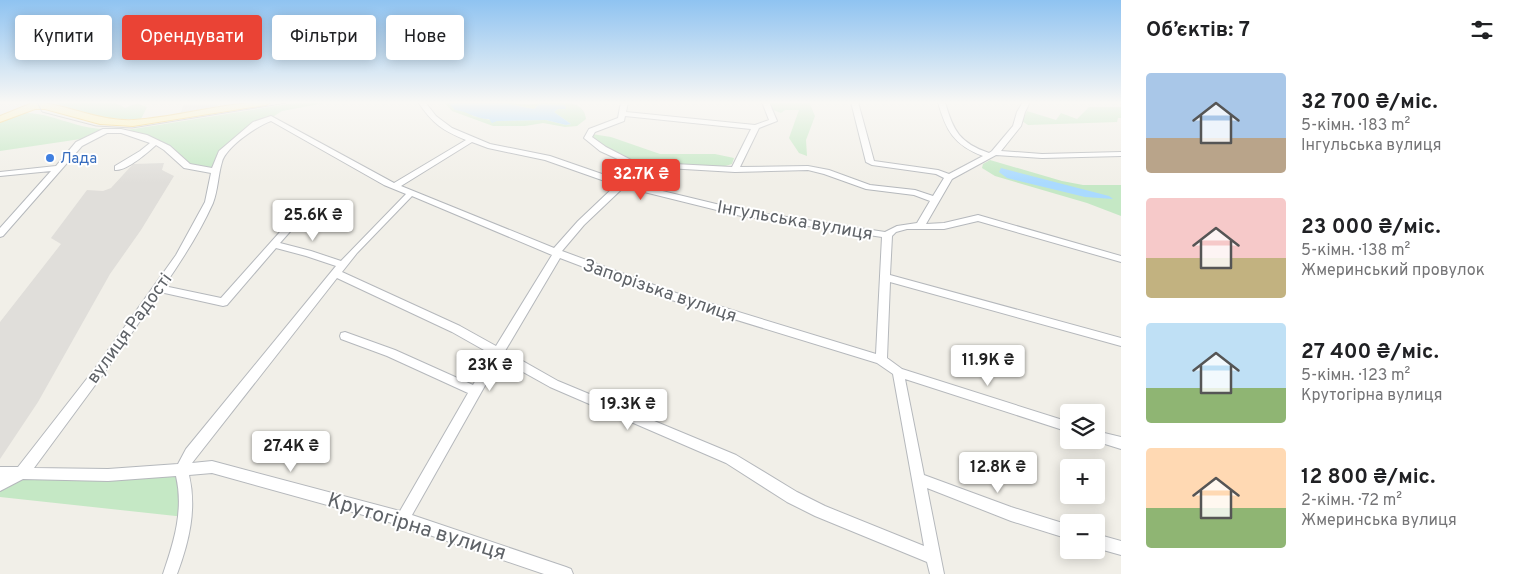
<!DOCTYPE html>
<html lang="uk">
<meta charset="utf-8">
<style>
:root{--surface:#fff;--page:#f2f2f2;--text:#202124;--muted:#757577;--accent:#ea4335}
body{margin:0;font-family:Overpass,sans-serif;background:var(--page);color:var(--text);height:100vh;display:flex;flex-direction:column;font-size:19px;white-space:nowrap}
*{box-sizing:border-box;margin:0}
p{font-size:16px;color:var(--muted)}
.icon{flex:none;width:28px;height:28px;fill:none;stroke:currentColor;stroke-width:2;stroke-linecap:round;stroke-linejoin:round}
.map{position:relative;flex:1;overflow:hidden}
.side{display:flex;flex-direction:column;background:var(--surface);width:400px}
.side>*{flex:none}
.top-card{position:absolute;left:15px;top:15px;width:475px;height:45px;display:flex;gap:10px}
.controls{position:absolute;left:1060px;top:404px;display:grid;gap:10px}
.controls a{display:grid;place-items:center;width:45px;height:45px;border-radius:5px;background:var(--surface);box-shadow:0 2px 12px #0003;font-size:25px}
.price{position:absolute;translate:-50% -42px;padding:0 11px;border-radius:5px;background:#fff;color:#222;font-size:16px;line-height:32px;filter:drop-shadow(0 1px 2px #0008)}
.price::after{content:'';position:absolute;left:50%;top:30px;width:15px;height:11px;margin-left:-8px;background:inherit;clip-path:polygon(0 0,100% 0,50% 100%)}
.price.current{background:var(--accent);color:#fff}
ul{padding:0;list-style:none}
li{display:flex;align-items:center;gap:15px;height:125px;padding:0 25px}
li span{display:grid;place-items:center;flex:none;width:140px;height:100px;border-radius:5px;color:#555}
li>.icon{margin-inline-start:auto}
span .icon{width:60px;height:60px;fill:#fffc;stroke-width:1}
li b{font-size:21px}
h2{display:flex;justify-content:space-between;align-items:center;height:60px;padding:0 25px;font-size:21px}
.pill{padding:0 18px;border-radius:5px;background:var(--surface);box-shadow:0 2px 12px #0003;font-size:18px;line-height:45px}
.pill.current{background:var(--accent);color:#fff}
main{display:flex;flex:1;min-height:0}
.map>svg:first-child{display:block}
</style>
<main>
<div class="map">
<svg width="1121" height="574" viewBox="0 0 1121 574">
<rect width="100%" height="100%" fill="#f1efe8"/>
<g fill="#e0deda">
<polygon points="185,102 217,102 216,110 179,117"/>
<polygon points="164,163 162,170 174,176 141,230 110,274 38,402 0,459 0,322 61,244 51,238 87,190 103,191 111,188 133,164"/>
</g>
<g fill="#c5e8c5">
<path d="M53,102h62l10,6 12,-5 10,4 -6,12c-29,1 -61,-3 -88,-17z"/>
<polygon points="300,102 330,102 282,111 230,145 215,171 191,168 167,148 121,131"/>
<path d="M444,102l22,8 7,6 22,5 51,-1 20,5 5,-1 -17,-12 4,-3h8l-1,-4 -26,-1 -5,5 -35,-7c11,0 22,3 32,2 16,-1 53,-9 55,15l-9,7 -12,1 -22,-4 -18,3h-32l-41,-15z"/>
<polygon points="765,102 809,102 815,116 806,140 807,156 799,153 789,138 799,110 785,110 781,113 768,108"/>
<polygon points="1089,107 1121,107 1121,118 1118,118 1117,122 1028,125 1022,121 1027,111 1056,120 1061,113 1077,119"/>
<path d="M25,113c23,-1 50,15 78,16l-9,8 -94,14v-30z"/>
<path d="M592,134l19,3 49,17h55l19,4 -2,6 -10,3c-39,-2 -105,3 -131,-30z"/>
<polygon points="990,160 1062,181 1083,185 1121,185 1121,216 1087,203 995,176 982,168 983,164"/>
<polygon points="181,470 185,517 0,497 0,485 22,473"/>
</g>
<g fill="#aadaff">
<path d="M447,102h52l35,7 5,-5 26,1 1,4h-8l-4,3 17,12 -5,1 -20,-5 -49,1 -5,2 -3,-4c-13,0 -22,-8 -34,-9z"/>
<polygon points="1001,168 1109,196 1113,199 1085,197 1007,178 999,172"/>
</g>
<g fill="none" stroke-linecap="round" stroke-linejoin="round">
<defs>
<g id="minor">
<path d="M418,102h7l11,14 16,12 38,16 60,12 75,26 116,28 144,22 12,-6 20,-3 13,-22 -16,-6 -48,-6 -42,-15 -16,-4 -73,2 -102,-6 -33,-15 -16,-13 5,-9 29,-11 3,-16h7l-2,10 129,13 14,-5 -7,-18h7l8,19 -18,7 -19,39 68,-1 21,4 41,15 45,5 18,6 11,-18 -8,-4 -64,-9 -6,-3 -15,-60h7l16,59 64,9 11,4 34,-18c-29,-11 -37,-25 -45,-54h7c8,29 15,41 44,51l3,-2 21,-25 4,-14 6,-10h7l-5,10 -4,14 -20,25 41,3 79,-2v4l-79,2 -46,-3 -44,24 -26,45 18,-1 34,-8 143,41v6l-143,-41 -34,8h-37l-11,3 -4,4 -2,39 231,63v8l-231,-64 -3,76 15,11 167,53v10l-164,-53 19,96 87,32 58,18v14l-58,-18 -84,-33 17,86h-14l-3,-12 -112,-46 -28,-14 -61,-39 -176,-76 -50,-28 -88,156 154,52 5,2 2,5h-29l-141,-48 -191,-53 -23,2c8,34 0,67 -12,99h-14c11,-32 21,-64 13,-98l-68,5 -85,-2 -23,12v-24h18l78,-100 80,-112 29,-53 6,-29 -27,-5 -20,-18 -8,-5c-9,8 -29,26 -41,25v-4l25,-15 10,-8 -29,-10h-14l-25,13 -79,90 -3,1v-9l51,-57 -51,5v-4l56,-6 20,-24 27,-13h18l26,6 23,11 20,18 22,4 7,-17 34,-29 18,-6 123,67 72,-43c-24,-10 -33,-16 -48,-38zM625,116l126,13 -19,38 -97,-5 -29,-15 -14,-10 3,-5 29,-11zM271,121l113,64 22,9 -65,67 -30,-10 -31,-8 30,-34 1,-2 -4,-3 -3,1 -83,93 -57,-12c18,-26 36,-54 49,-83 5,-13 5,-28 9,-41 4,-15 35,-36 49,-41zM472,142l16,6 57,12 71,25 -38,36 -24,27 -153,-62zM624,187l117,29 141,21 -6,117 -203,-62 -111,-41 22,-26zM412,196l140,59 -56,91 -36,-20 -118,-54 15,-19zM276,248l30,8 30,10 -150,183 -8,15 -70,5 -74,-1 70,-95 56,-81 63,14 4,-1zM560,258l105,40 212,65 16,11 31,172 -99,-40 -28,-14 -61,-37 -178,-74 -53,-30zM337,278l115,54 39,22 -18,31 -78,-35 -50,-18 -4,1 -1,3 1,3 46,17 81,37 -68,118 -188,-50 -20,2z"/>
<polygon points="1096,431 1121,437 1121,449 1092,440 1096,440"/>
<polygon points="1096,534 1121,541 1121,555 1096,548"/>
</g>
<path id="major" d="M30,102c33,0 67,20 104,18 46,-3 90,-18 137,-18l-5,3 -133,21 -33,-2 -55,-15h-10l-35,13v-6l30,-12z"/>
</defs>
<use href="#minor" stroke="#b5b8bc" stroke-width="2"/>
<use href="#major" stroke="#f2c960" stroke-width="2"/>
<use href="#minor" fill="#fff" fill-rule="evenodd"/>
<use href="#major" fill="#fff2af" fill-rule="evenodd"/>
<polyline stroke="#b6b7b8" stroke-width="1" points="37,102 42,112 96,126 132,128 293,102"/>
</g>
<linearGradient id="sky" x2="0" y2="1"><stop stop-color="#8fc3f1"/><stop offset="0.56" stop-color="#f9f8f5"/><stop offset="1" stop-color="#f9f8f5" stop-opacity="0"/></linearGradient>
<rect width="1121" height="183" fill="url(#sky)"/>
<circle fill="#3f7fe0" stroke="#fff" stroke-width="2" cx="50" cy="158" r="5"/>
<g text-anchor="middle" stroke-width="4" stroke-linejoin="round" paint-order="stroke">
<g font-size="15" fill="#366cbe" stroke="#fff" text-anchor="start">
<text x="60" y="163">Лада</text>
</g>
<g font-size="18" fill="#5f6368" stroke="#fff">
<text transform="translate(795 220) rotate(10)" y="6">Інгульська вулиця</text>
<text transform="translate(660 290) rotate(19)" y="6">Запорізька вулиця</text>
<text transform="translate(129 328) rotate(-54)" y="6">вулиця Радості</text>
</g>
<g font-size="21" fill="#5f6368" stroke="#fff">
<text transform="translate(417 526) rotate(17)" y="7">Крутогірна вулиця</text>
</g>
</g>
</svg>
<div class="controls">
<a><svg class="icon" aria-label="layers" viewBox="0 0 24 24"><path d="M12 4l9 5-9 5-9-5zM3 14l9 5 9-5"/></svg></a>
<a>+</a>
<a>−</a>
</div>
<b class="price current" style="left:641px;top:201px">32.7K ₴</b>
<b class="price" style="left:313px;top:242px">25.6K ₴</b>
<b class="price" style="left:988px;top:387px">11.9K ₴</b>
<b class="price" style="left:490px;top:392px">23K ₴</b>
<b class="price" style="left:628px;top:431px">19.3K ₴</b>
<b class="price" style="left:291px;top:473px">27.4K ₴</b>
<b class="price" style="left:998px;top:494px">12.8K ₴</b>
<div class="top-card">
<a class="pill">Купити</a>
<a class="pill current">Орендувати</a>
<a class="pill">Фільтри</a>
<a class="pill">Нове</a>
</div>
</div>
<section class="side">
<h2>Об’єктів: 7<svg class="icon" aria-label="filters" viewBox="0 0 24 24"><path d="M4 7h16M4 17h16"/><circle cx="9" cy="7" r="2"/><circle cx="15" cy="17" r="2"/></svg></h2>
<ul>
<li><span style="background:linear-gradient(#a9c7e8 65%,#b9a48a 0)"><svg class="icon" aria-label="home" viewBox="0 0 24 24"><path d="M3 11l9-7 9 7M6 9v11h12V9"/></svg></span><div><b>32 700 ₴/міс.</b><p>5-кімн. · 183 m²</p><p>Інгульська вулиця</p></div></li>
<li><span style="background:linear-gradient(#f6c9c9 60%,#c2b280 0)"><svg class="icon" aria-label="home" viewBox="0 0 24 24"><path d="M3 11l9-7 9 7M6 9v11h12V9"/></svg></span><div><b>23 000 ₴/міс.</b><p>5-кімн. · 138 m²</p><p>Жмеринський провулок</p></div></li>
<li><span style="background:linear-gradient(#bfe0f5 65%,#8fb573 0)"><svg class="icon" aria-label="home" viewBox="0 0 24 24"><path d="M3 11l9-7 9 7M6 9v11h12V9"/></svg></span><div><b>27 400 ₴/міс.</b><p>5-кімн. · 123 m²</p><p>Крутогірна вулиця</p></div></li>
<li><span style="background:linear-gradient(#ffd9b3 60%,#8fb573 0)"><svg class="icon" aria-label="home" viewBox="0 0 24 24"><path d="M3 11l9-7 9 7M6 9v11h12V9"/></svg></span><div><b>12 800 ₴/міс.</b><p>2-кімн. · 72 m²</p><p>Жмеринська вулиця</p></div></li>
</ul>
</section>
</main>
